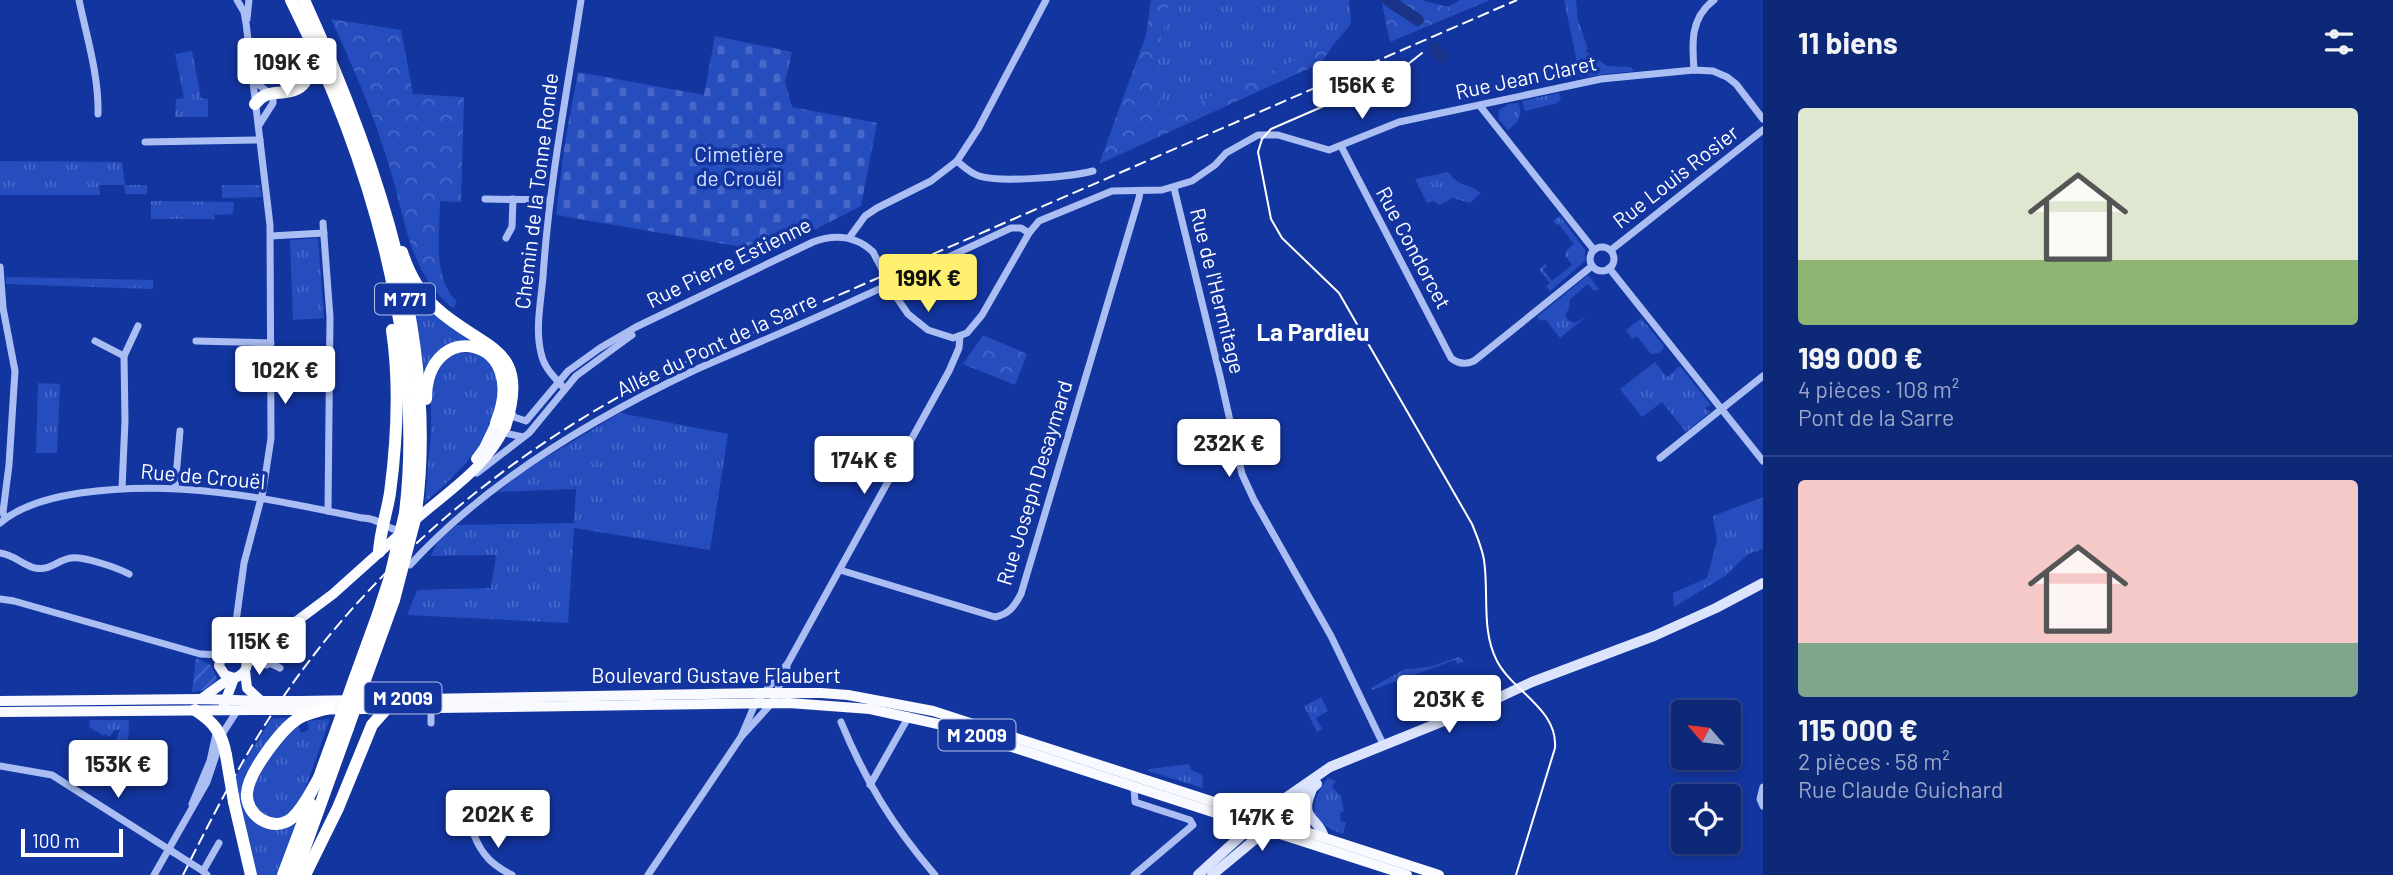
<!DOCTYPE html>
<html lang="fr">
<meta charset="utf-8">
<style>
:root{--surface:#0e2878;--page:#17307d;--text:#f1f3f6;--muted:#9ba6c6;--line:#2e448a;--accent:#fff16f}
body{margin:0;font-family:Barlow,sans-serif;background:var(--page);color:var(--text);height:100vh;display:flex;flex-direction:column;font-size:26px;white-space:nowrap}
*{box-sizing:border-box;margin:0}
p{font-size:23px;color:var(--muted)}
.icon{flex:none;width:38px;height:38px;fill:none;stroke:currentColor;stroke-width:2;stroke-linecap:round;stroke-linejoin:round}
.map{position:relative;flex:1;overflow:hidden}
.panel{display:flex;flex-direction:column;background:var(--surface);width:630px}
.panel>*{flex:none}
.needle{width:46px;rotate:298deg}
.fabs{position:absolute;left:1671px;top:700px;display:grid;gap:14px}
.fabs a{display:grid;place-items:center;width:70px;height:70px;border-radius:7px;background:var(--surface);box-shadow:0 4px 10px #0003,0 0 0 2px var(--line);font-size:35px}
.scale{position:absolute;left:21px;bottom:18px;width:102px;box-sizing:border-box;padding-left:7px;border:4px solid #fff;border-top:0;font-size:19px;line-height:24px;white-space:nowrap;color:#fff;-webkit-text-stroke:5px #1335a0;paint-order:stroke}
.price{position:absolute;translate:-50% -60px;padding:0 16px;border-radius:7px;background:#fff;color:#222;font-size:23px;line-height:46px;filter:drop-shadow(0 2px 4px #0008)}
.price::after{content:'';position:absolute;left:50%;top:42px;width:21px;height:16px;margin-left:-10px;background:inherit;clip-path:polygon(0 0,100% 0,50% 100%)}
.price.active{background:var(--accent);color:#111}
ul{padding:0;list-style:none}
li{display:grid;align-content:center;gap:14px;height:371px;padding:0 35px}
li+li{border-top:2px solid var(--line)}
li span{display:grid;place-items:center;height:217px;border-radius:7px;color:#555}
li>.icon{margin-inline-start:auto}
span .icon{width:126px;height:126px;fill:#fffc;stroke-width:1}
li b{font-size:30px}
h2{display:flex;justify-content:space-between;align-items:center;height:84px;padding:0 35px;font-size:30px}
main{display:flex;flex:1;min-height:0}
.map>svg:first-child{display:block}
</style>
<main>
<div class="map">
<svg width="1763" height="875" viewBox="0 0 1763 875">
<defs>
<pattern id="grass-tufts" width="24" height="20" patternUnits="userSpaceOnUse" patternTransform="scale(1.75)"><rect width="24" height="20" fill="#264dbe"/><path d="M3 7l-1-3M5 7V3M7 7l1-3M15 17l-1-3M17 17v-4M19 17l1-3" fill="none" stroke="#4768c8"/></pattern>
<pattern id="forest-crowns" width="20" height="18" patternUnits="userSpaceOnUse" patternTransform="scale(1.75)"><rect width="20" height="18" fill="#264dbe"/><path d="M2 6a3 3 0 1 1 6 0M12 15a3 3 0 1 1 6 0" fill="none" stroke="#4768c8"/></pattern>
<pattern id="cemetery-stones" width="16" height="16" patternUnits="userSpaceOnUse" patternTransform="scale(1.75)"><rect width="16" height="16" fill="#264dbe"/><path d="M2 7V4a2 2 0 0 1 4 0v3zM10 15v-3a2 2 0 0 1 4 0v3z" fill="#4768c8"/></pattern>
<pattern id="garden-furrows" width="10" height="10" patternUnits="userSpaceOnUse" patternTransform="scale(1.75)"><rect width="10" height="10" fill="#264dbe"/><path d="M-1 1l2-2M0 10L10 0M9 11l2-2" fill="none" stroke="#4768c8"/></pattern>
</defs>
<rect width="100%" height="100%" fill="#1335a0"/>
<g fill="url(#grass-tufts)">
<path d="M1170,0h179l2,24 -17,20 -173,74 -4,-3c7,-24 -1,-22 -4,-42z"/>
<polygon points="1564,0 1576,0 1578,20 1588,49 1585,51 1607,66 1631,67 1634,71 1580,77"/>
<polygon points="192,51 201,98 208,99 208,117 175,117 176,99 184,98 175,54"/>
<polygon points="1559,93 1561,99 1557,103 1525,111 1522,101"/>
<path d="M1519,103c3,14 0,19 -11,27l-9,-10 -1,-9 10,-7z"/>
<polygon points="0,161 122,162 125,185 147,185 147,194 125,194 124,185 99,185 100,195 0,195"/>
<path d="M1448,172c12,16 19,10 33,21l-11,10 -17,-5 -14,7 -5,-4 -7,2 -12,-24z"/>
<polygon points="222,185 260,185 262,197 222,198"/>
<polygon points="151,201 234,202 233,214 214,215 214,219 151,219"/>
<polygon points="1560,216 1585,250 1585,261 1550,291 1546,286 1550,283 1539,269 1545,264 1547,266 1543,270 1552,281 1572,265 1565,255 1567,250 1574,244 1559,224 1557,225 1553,221"/>
<polygon points="318,238 324,318 293,320 290,240"/>
<polygon points="1588,275 1599,289 1594,291 1588,284 1570,299 1569,309 1565,314 1568,320 1575,323 1586,317 1560,338 1545,319 1540,321 1537,317"/>
<polygon points="6,277 153,280 153,289 6,284"/>
<polygon points="413,287 486,345 469,343 423,371 409,288"/>
<polygon points="1640,319 1642,319 1664,346 1660,353 1651,354 1637,336 1632,339 1626,330"/>
<path d="M455,353h24l18,16c0,9 1,19 1,27 -3,43 -43,81 -73,106l6,-70v-46l5,-17z"/>
<polygon points="1655,362 1667,377 1680,366 1711,405 1705,408 1710,411 1709,413 1686,432 1662,402 1642,417 1620,389"/>
<polygon points="38,383 60,384 57,453 36,453"/>
<polygon points="620,413 728,434 710,550 574,528 568,623 407,615 417,590 491,588 496,555 431,556 438,541 457,525 574,523 576,489 498,492 525,470"/>
<polygon points="1763,497 1763,549 1748,554 1725,576 1674,607 1673,593 1707,578 1717,541 1713,516"/>
<polygon points="1459,657 1463,660 1467,666 1464,662 1457,664 1455,660 1372,690 1371,688 1405,669 1429,667"/>
<polygon points="1321,697 1328,711 1316,718 1322,729 1317,732 1304,706"/>
<polygon points="293,717 247,779 252,817 298,820 277,875 254,875 234,779 271,719"/>
<polygon points="330,719 301,801 283,818 267,818 253,807 252,788 279,741 298,724 301,733 309,730 307,721"/>
<polygon points="90,720 129,720 128,748 116,739 120,730 114,730 110,737 105,734 104,736 89,727"/>
<polygon points="1189,764 1191,770 1202,775 1203,788 1148,771 1149,769"/>
<path d="M1328,778l8,3 -4,6 9,9 3,15 -4,3 1,8h5l-3,12c-34,-12 -36,-29 -15,-56z"/>
</g>
<g fill="url(#forest-crowns)">
<path d="M1151,0h19l-17,73c3,20 11,18 4,42l4,3 173,-74 -13,19 -222,101 47,-129z"/>
<polygon points="1389,0 1421,0 1448,7 1460,0 1490,0 1390,42 1382,3"/>
<path d="M331,19l70,11 12,64 51,3 -3,105 -21,-1c0,33 -8,76 17,101l-4,6c-41,-32 -47,-82 -60,-129 -5,-19 -12,-37 -18,-56 -13,-35 -28,-70 -44,-104z"/>
<polygon points="983,335 1027,354 1015,385 963,364"/>
</g>
<polygon fill="url(#cemetery-stones)" points="715,36 792,52 785,82 792,107 877,123 861,206 771,252 556,215 565,142 578,72 704,95"/>
<path fill="url(#garden-furrows)" d="M196,658l15,7 6,14c-5,10 -15,12 -25,13z"/>
<g fill="none" stroke-linecap="round" stroke-linejoin="round">
<g stroke="#1a3386" stroke-width="12">
<polyline points="1388,0 1418,20"/>
<polyline points="1435,48 1442,57"/>
</g>
<g stroke="#abbef4" stroke-width="7">
<path d="M79,0c8,38 20,76 19,114"/>
<polyline points="247,19 249,0"/>
<path d="M1694,70c-2,-27 -4,-52 20,-70"/>
<polyline points="254,81 273,96 273,103 259,125"/>
<polyline points="1480,106 1594,250"/>
<polyline points="145,142 260,140"/>
<path d="M1341,146l110,212c7,6 14,7 23,3l118,-95"/>
<path d="M957,161c6,5 13,12 22,15 22,7 90,1 114,-5"/>
<polyline points="1174,188 1220,376 1242,474 1254,500 1331,636 1383,744"/>
<polyline points="485,199 550,200"/>
<polyline points="323,223 330,317 328,511"/>
<polyline points="271,236 324,233"/>
<polyline points="506,238 512,227 513,199"/>
<polyline points="849,238 865,216 877,208 931,181 957,161 978,129 1046,0"/>
<circle cx="1602" cy="259" r="12"/>
<polyline points="1611,250 1763,130"/>
<polyline points="0,267 3,308 15,371 9,465 3,512 5,519"/>
<polyline points="1609,268 1763,461"/>
<polyline points="897,298 908,314 928,330 953,338 967,333 982,315 1029,233 1039,221 1112,191 1162,190 1192,181 1215,165 1226,153 1258,135 1278,135 1329,150 1399,122 1601,79 1694,70 1713,71 1727,77 1736,84 1763,119"/>
<polyline points="95,341 124,356"/>
<polyline points="196,341 271,343"/>
<path d="M564,388c-10,-11 -20,-20 -23,-35 -6,-24 0,-52 2,-76 6,-93 24,-185 38,-277"/>
<path d="M510,410l4,7 12,4 42,-50 32,-23 36,-21 177,-85c22,-8 42,-7 60,10"/>
<polyline points="500,432 523,437"/>
<polyline points="1660,458 1763,376"/>
<polyline points="477,473 529,433 576,376 632,335"/>
<polyline points="122,488 125,421 124,356 138,326"/>
<polyline points="175,488 180,431"/>
<path d="M0,523c21,-18 53,-26 80,-30 99,-14 185,5 282,25 17,-1 26,14 40,12"/>
<path d="M0,553c15,2 22,12 35,15 16,3 22,-8 36,-10 12,-2 47,10 58,16"/>
<path d="M410,565c76,-83 185,-148 287,-196 34,-15 68,-29 102,-44 71,-31 141,-64 212,-97h10l8,5"/>
<path d="M840,570l155,47c14,-3 19,-10 26,-23l118,-396 1,-7"/>
<polyline points="0,599 14,601 200,654 223,655"/>
<polyline points="232,651 244,563 263,491 271,438 270,225 246,23 244,12 237,0"/>
<polyline points="254,656 259,663 266,665 270,663 280,668"/>
<polyline points="431,707 431,723"/>
<path d="M841,722c25,60 51,103 94,153"/>
<polyline points="741,737 755,704 788,663 949,371 959,348 960,336"/>
<polyline points="0,766 52,775 173,852"/>
<polyline points="870,785 909,716"/>
<polyline points="1763,787 1760,799 1763,806"/>
<polyline points="192,804 210,761 216,734"/>
<path d="M474,835c8,20 18,30 38,40"/>
<polyline points="154,875 207,782 224,731 237,711"/>
<polyline points="207,875 203,871 219,843"/>
<polyline points="648,875 741,737 772,703 787,667"/>
<polyline points="1134,875 1193,825 1190,820 1135,802 1134,787"/>
</g>
<g stroke="#dce4fd" stroke-width="10">
<path d="M1311,792c-12,27 7,25 13,45"/>
<polyline points="1198,875 1243,834 1248,824 1330,767 1483,705 1532,682 1654,636 1716,608 1763,583"/>
<polyline points="1212,875 1277,821 1317,784"/>
</g>
<g stroke="#f9faff" stroke-width="10">
<polyline points="476,459 484,448 496,423"/>
<path d="M413,522c32,-29 74,-54 92,-95"/>
<polyline points="247,664 262,647 333,594 401,533"/>
<polyline points="245,671 247,688 261,701"/>
<polyline points="201,699 223,683"/>
<polyline points="0,701 201,699 261,701"/>
<polyline points="301,701 763,693 821,693 848,695 933,711 1439,875"/>
<path d="M224,705l10,-27c18,-5 16,-25 -2,-27l-11,6 -2,9 6,9 9,3"/>
<polyline points="291,710 789,703 870,709 947,726 1407,875"/>
<polyline points="0,712 253,710"/>
</g>
<g stroke="#fff" stroke-width="12">
<path d="M291,0c77,154 135,341 114,513"/>
<path d="M304,0c72,158 137,343 111,519"/>
<path d="M255,104c9,-12 16,-10 30,-12 27,-2 28,-28 23,-48"/>
<path d="M402,252c7,22 17,40 33,55 47,44 97,37 70,120"/>
<path d="M426,399c0,-83 106,-63 70,24"/>
<path d="M379,552c1,-20 8,-40 11,-59 7,-53 10,-109 2,-163"/>
<polyline points="354,680 378,614"/>
<polyline points="365,680 394,600"/>
<path d="M195,710c19,12 27,23 31,45"/>
<path d="M319,778c-8,13 -15,30 -27,40 -19,16 -47,-3 -45,-25 1,-20 35,-65 52,-75 9,-5 20,-7 30,-10"/>
<polyline points="317,783 337,728"/>
<polyline points="234,802 251,875"/>
<polyline points="283,875 310,803"/>
<polyline points="295,875 348,728"/>
<polyline points="305,875 338,808 372,725 387,708"/>
</g>
<path stroke="#fff" stroke-width="2" d="M1422,53l-29,23 -122,53 -9,10 -4,13 13,67 11,19 57,55 133,231c5,12 10,24 12,36 5,33 -3,71 13,101 16,31 61,48 58,87l-39,127"/>
<path stroke="#fff" stroke-width="2" stroke-dasharray="12 5" stroke-linecap="butt" d="M183,875c32,-64 64,-126 105,-185 101,-145 247,-257 406,-332l823,-358"/>
<g stroke="#abbef4" stroke-width="7">
<polyline points="873,252 897,298"/>
<polyline points="173,852 203,871"/>
</g>
<g stroke="#f9faff" stroke-width="10">
<polyline points="261,701 301,701"/>
<polyline points="253,710 291,710"/>
</g>
<g stroke="#fff" stroke-width="12">
<polyline points="394,600 415,519"/>
<polyline points="378,614 390,577 405,513"/>
<polyline points="337,728 354,680"/>
<polyline points="348,728 365,680"/>
<polyline points="226,755 234,802"/>
</g>
</g>
<g text-anchor="middle" stroke-width="7" stroke-linejoin="round" paint-order="stroke">
<g fill="#1335a0" stroke="#b8c2e2" stroke-width="2">
<rect x="375" y="283.5" width="60" height="31" rx="5"/>
<rect x="364.5" y="682.5" width="77" height="31" rx="5"/>
<rect x="938.5" y="719.5" width="77" height="31" rx="5"/>
</g>
<g font-size="19" font-weight="bold" fill="#fff">
<text x="405" y="306">M 771</text>
<text x="403" y="705">M 2009</text>
<text x="977" y="742">M 2009</text>
</g>
<g font-size="21" fill="#fff" stroke="#1335a0">
<text transform="translate(1526 78) rotate(-12)" y="7">Rue Jean Claret</text>
<text transform="translate(1676 177) rotate(-38)" y="7">Rue Louis Rosier</text>
<text transform="translate(537 191) rotate(-83)" y="7">Chemin de la Tonne Ronde</text>
<text transform="translate(1413 248) rotate(62)" y="7">Rue Condorcet</text>
<text transform="translate(729 263) rotate(-26)" y="7">Rue Pierre Estienne</text>
<text transform="translate(1217 291) rotate(76)" y="7">Rue de l'Hermitage</text>
<text transform="translate(717 345) rotate(-25)" y="7">Allée du Pont de la Sarre</text>
<text transform="translate(203 477) rotate(5)" y="7">Rue de Crouël</text>
<text transform="translate(1035 483) rotate(-73)" y="7">Rue Joseph Desaymard</text>
<text x="716" y="683">Boulevard Gustave Flaubert</text>
</g>
<g font-size="21" fill="#d4dffe" stroke="#1335a0">
<text x="739" y="162">Cimetière<tspan x="739" dy="24">de Crouël</tspan></text>
</g>
<g font-size="24" font-weight="bold" fill="#fff" stroke="#1335a0">
<text x="1313" y="341">La Pardieu</text>
</g>
</g>
</svg>
<div class="fabs">
<a><svg class="needle" viewBox="-14 -14 28 28"><path d="M0-13l5 13h-10z" fill="#e53935"/><path d="M0 13l5-13h-10z" fill="#9ba6c6"/></svg></a>
<a><svg class="icon" aria-label="locate" viewBox="0 0 24 24"><circle cx="12" cy="12" r="6"/><path d="M12 2v4M12 18v4M2 12h4M18 12h4"/></svg></a>
</div>
<div class="scale">100 m</div>
<b class="price" style="left:287px;top:98px">109K €</b>
<b class="price" style="left:1362px;top:121px">156K €</b>
<b class="price active" style="left:928px;top:314px">199K €</b>
<b class="price" style="left:285px;top:406px">102K €</b>
<b class="price" style="left:1229px;top:479px">232K €</b>
<b class="price" style="left:864px;top:496px">174K €</b>
<b class="price" style="left:259px;top:677px">115K €</b>
<b class="price" style="left:1449px;top:735px">203K €</b>
<b class="price" style="left:118px;top:800px">153K €</b>
<b class="price" style="left:498px;top:850px">202K €</b>
<b class="price" style="left:1262px;top:853px">147K €</b>
</div>
<section class="panel">
<h2>11 biens<svg class="icon" aria-label="filters" viewBox="0 0 24 24"><path d="M4 7h16M4 17h16"/><circle cx="9" cy="7" r="2"/><circle cx="15" cy="17" r="2"/></svg></h2>
<ul>
<li><span style="background:linear-gradient(#dfe7d0 70%,#8fb573 0)"><svg class="icon" aria-label="home" viewBox="0 0 24 24"><path d="M3 11l9-7 9 7M6 9v11h12V9"/></svg></span><div><b>199 000 €</b><p>4 pièces · 108 m²</p><p>Pont de la Sarre</p></div></li>
<li><span style="background:linear-gradient(#f6c9c9 75%,#7fa58c 0)"><svg class="icon" aria-label="home" viewBox="0 0 24 24"><path d="M3 11l9-7 9 7M6 9v11h12V9"/></svg></span><div><b>115 000 €</b><p>2 pièces · 58 m²</p><p>Rue Claude Guichard</p></div></li>
</ul>
</section>
</main>
